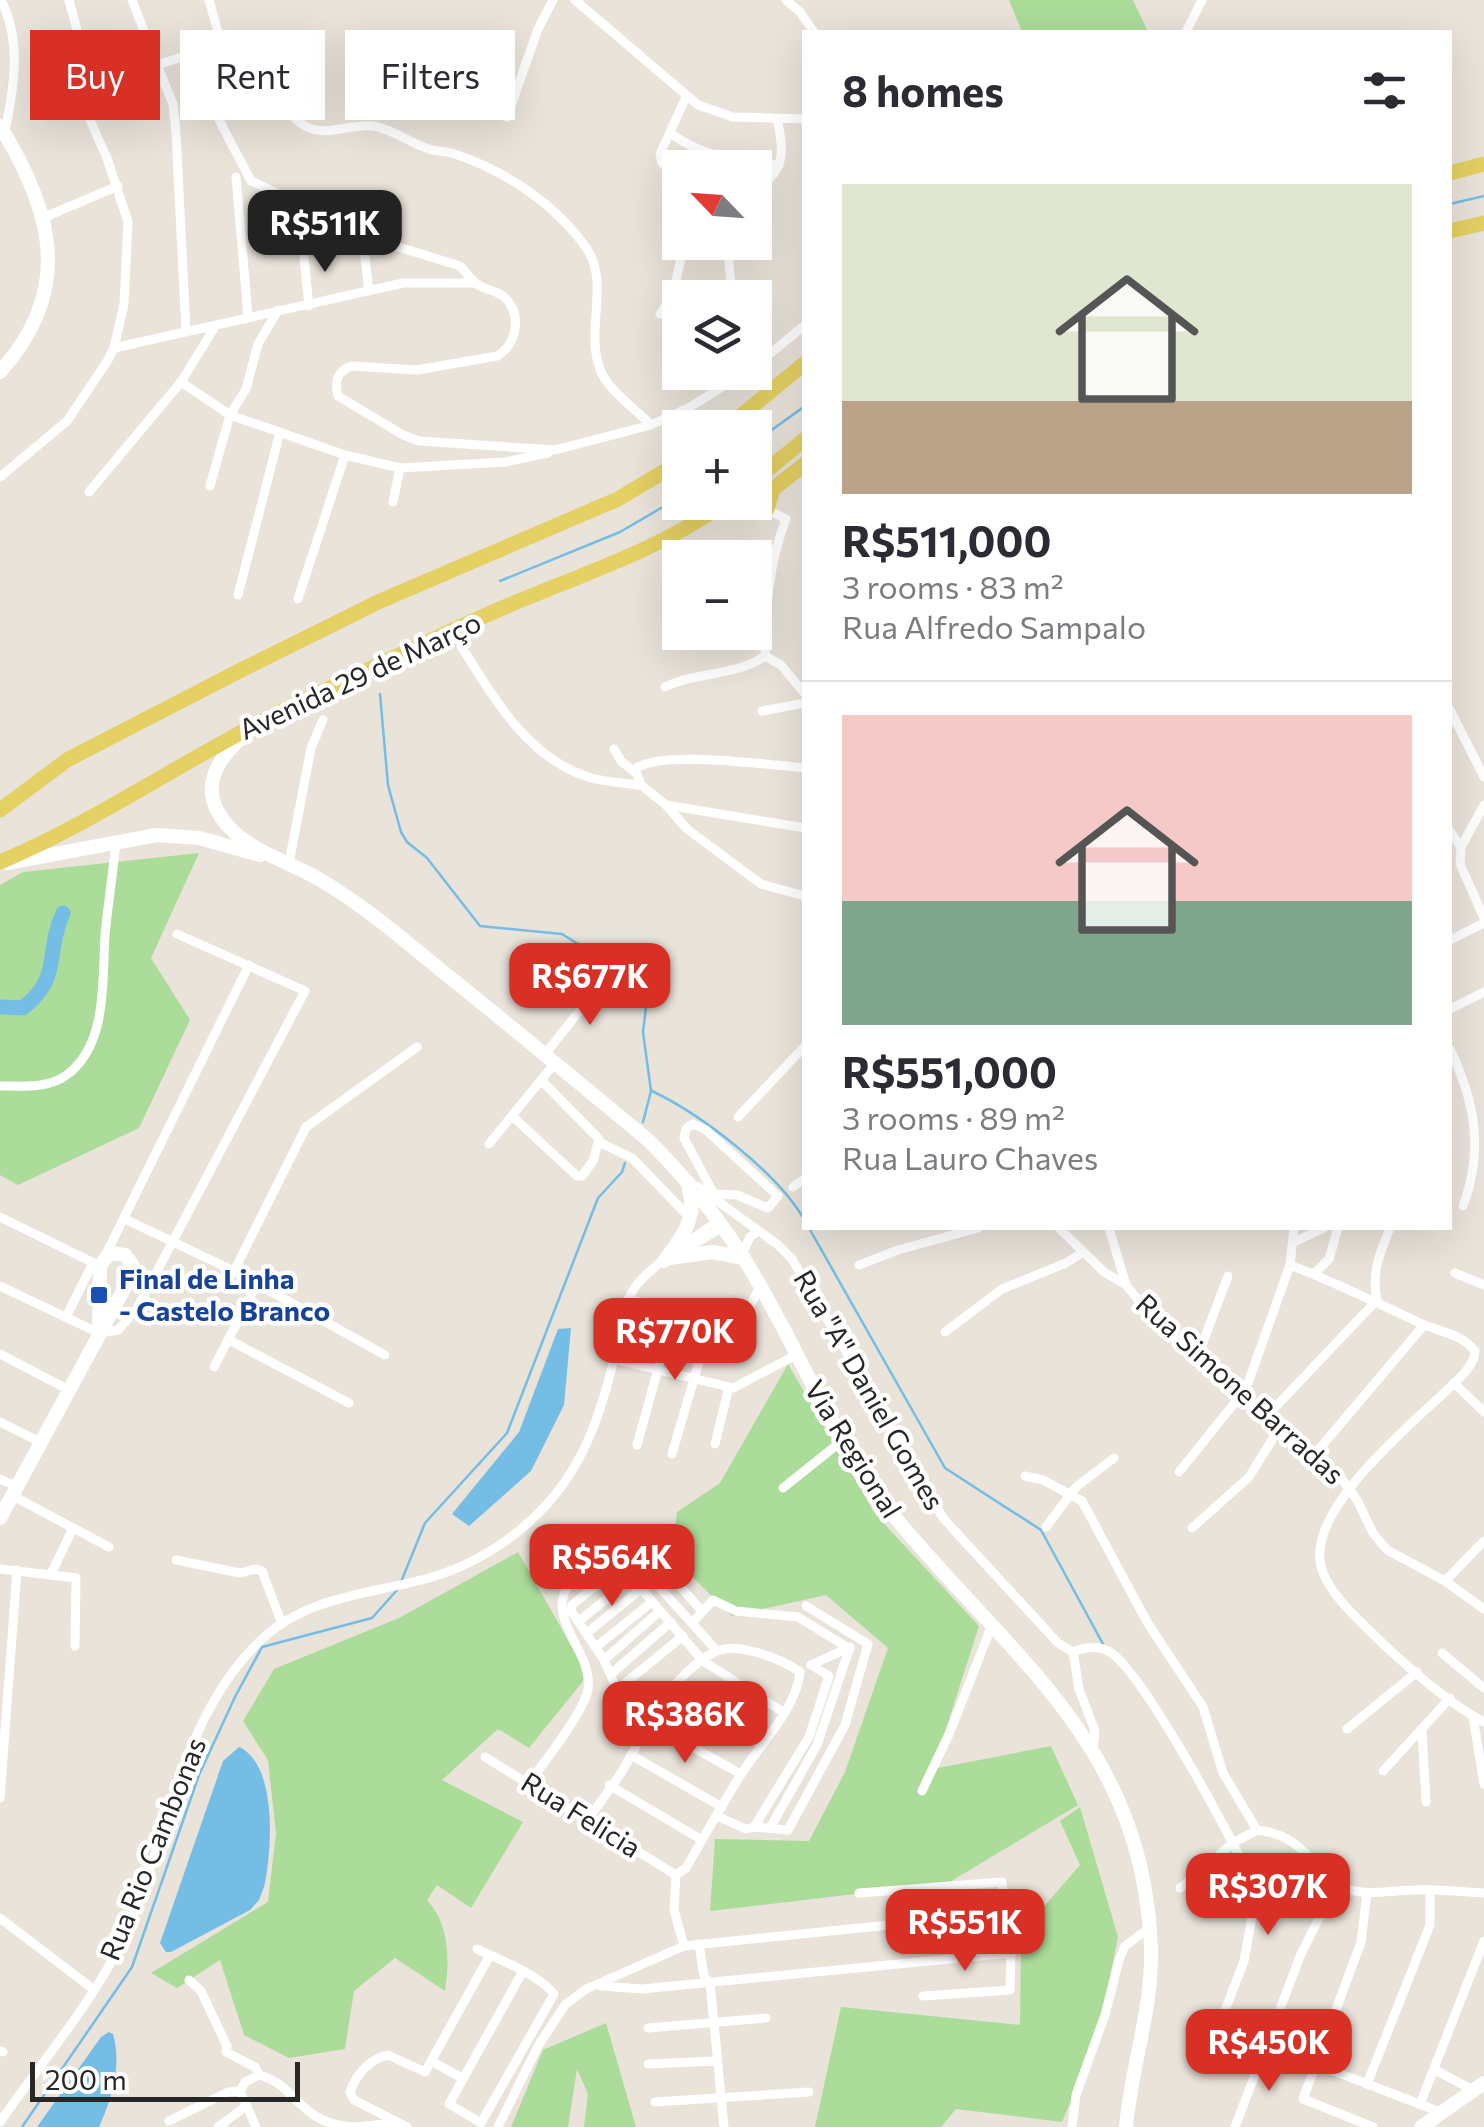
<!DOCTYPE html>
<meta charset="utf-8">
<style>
:root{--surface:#fff;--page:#f2f2f3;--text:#2b2b33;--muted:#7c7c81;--line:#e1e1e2;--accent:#d93025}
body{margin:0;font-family:Commissioner,sans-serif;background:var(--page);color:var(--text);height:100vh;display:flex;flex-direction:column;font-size:38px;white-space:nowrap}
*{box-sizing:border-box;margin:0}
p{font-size:32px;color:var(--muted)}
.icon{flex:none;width:55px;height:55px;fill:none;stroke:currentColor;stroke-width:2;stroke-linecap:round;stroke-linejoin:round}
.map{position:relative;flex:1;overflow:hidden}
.details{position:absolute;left:802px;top:30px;width:650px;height:1200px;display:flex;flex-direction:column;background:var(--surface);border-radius:0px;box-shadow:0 10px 40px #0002}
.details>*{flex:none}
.hud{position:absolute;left:30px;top:30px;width:622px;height:90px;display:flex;gap:20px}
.needle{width:65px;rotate:295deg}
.fabs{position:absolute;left:662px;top:150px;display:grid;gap:20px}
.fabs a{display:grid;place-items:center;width:110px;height:110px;border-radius:0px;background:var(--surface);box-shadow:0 10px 40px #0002;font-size:50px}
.scale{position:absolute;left:30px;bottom:25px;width:270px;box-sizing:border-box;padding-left:10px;border:5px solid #272727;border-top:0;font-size:28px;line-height:35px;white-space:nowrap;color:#272727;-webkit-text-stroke:8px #fff;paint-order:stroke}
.price{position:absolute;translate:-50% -85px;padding:0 22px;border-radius:20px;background:var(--accent);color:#fff;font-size:32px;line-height:65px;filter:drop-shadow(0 2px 5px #0008)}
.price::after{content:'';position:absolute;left:50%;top:60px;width:30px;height:22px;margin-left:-15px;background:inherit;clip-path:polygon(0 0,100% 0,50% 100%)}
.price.active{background:#222;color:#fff}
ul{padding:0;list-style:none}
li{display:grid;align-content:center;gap:20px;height:530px;padding:0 40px}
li+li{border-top:2px solid var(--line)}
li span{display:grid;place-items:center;height:310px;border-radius:0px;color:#555}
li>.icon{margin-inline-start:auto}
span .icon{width:180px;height:180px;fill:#fffc;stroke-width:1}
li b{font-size:42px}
h2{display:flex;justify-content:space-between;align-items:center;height:120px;padding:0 40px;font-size:42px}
.chip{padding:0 35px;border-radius:0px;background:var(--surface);box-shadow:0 10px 40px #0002;font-size:35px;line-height:90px}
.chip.active{background:var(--accent);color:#fff}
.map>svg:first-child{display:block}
</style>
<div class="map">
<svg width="1484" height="2127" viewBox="0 0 1484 2127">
<rect width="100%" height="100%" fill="#e9e3da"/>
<g fill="#abdc9a">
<polygon points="1009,0 1133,0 1148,32 1022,32"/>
<polygon points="199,853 151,958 190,1020 139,1128 18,1185 0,1175 0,885 23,872"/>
<polygon points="788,1364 875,1514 979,1626 933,1769 1051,1746 1078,1805 948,1883 710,1911 715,1839 809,1841 845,1772 888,1648 826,1595 732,1616 672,1557 677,1512 720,1483"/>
<path d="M518,1552l70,123 -59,73 -31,-19 -56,51 81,42 -52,86 -34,-23 -10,15c22,24 23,59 18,91l-50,-33 -41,33 -9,58 -56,9 -45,-23 -24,-75 -43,28 -26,-15 117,-71 8,-69 -8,-73 -25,-39 31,-52 125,-51z"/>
<polygon points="1080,1807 1118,1937 1098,2037 1062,2122 956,2109 941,2127 815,2127 841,2007 1020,2025 1021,1933 1080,1865 1060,1821"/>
<polygon points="606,2023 636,2127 584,2127 588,2094 577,2069 568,2127 511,2127 543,2050"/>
</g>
<g fill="#74bde4">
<polygon points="571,1328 564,1405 531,1471 469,1526 452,1514 519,1432 558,1329"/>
<path d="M239,1747c39,18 33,105 25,140l-5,13 -9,10 -79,42h-5l-6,-9 63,-182z"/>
<path d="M109,2032l4,2c9,31 -1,64 -14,93h-62l64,-90z"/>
</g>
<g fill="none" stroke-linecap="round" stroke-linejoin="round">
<g stroke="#74bde4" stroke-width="2.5">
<polyline points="1450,204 1484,196"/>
<polyline points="755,442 805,406"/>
<polyline points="500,581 620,532 680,497"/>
<polyline points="380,694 388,785 401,832 407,842 427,858 480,926 562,934 610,964 640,964 645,970 649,982 643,1032 651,1091 643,1122"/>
<path d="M652,1091c50,24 126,82 153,130"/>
<polyline points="809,1228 945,1468 1041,1530 1103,1644"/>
<polyline points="401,1582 425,1523 507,1433 598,1198 622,1172 625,1163"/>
<polyline points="22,2127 132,1967 199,1775 235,1697 262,1647 372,1618 398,1589"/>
</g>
<path stroke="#74bde4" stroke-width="15" d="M0,1007l23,1c40,-32 21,-53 40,-95"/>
<g stroke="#fff" stroke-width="9">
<path d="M1,0c21,41 13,88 4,131"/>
<polyline points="132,0 157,65"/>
<polyline points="209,0 223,50"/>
<polyline points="575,0 698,105 733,117 805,119"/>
<polyline points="786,0 800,12 814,32"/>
<polyline points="1186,32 1202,0"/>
<polyline points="507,117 538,29 553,0"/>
<path d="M670,133c34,25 68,28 109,32"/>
<polyline points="236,177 248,316"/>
<polyline points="680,181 662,163 660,154 686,97"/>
<path d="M755,192c30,-22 30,-39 22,-73"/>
<polyline points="45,217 118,186"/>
<polyline points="727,242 732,295"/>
<polyline points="303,248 309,306"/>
<polyline points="364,249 369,291"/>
<polyline points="660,314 673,293 685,242"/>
<polyline points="186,331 176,133 173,104 157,65 201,51"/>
<polyline points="114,348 403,283 474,283"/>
<polyline points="755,366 805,325"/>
<polyline points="181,382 230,415 345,455 400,468 505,462 548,453"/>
<path d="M651,425l-96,25 -136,-9 -16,-6 -65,-39c-3,-14 -2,-24 13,-30l66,4 80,-14c22,-12 26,-48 3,-62 -7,-4 -17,-5 -23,-10 -7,-5 -11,-12 -17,-18l-142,-44 -26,-22 -41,-19 -32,-61 -18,-69c11,-4 19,-3 30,1 45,17 42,55 74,74 21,12 46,-3 68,0 20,3 37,17 56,23 8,3 15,2 23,4 52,17 104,51 135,96 23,35 -2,81 13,120 7,21 36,40 51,56l39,-18 56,-35"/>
<polyline points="0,477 67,421 108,360 114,348 124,304 128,222 107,158 81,100 81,45 69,0"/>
<polyline points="210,486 230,415 246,389 258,344 278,310"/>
<polyline points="89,492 181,382 216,325"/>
<polyline points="393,502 400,468"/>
<path d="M751,502l35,17c-17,44 -21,90 -21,137"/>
<polyline points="238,595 280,432"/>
<polyline points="298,599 345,455"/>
<path d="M461,646c32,50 65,111 127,131 17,5 35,6 53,8"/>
<polyline points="765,656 781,665 805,694"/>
<path d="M665,687c33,-16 72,-11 100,-31"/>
<polyline points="1450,710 1484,777"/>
<polyline points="762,711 805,703"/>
<polyline points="614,749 621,761 637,774 641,785 666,805 687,829 761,884 805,896"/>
<path d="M633,770c26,-21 136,-5 172,-2"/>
<polyline points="666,805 805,828"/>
<polyline points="1450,831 1461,847 1460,864 1484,918"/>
<polyline points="1461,847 1484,805"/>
<polyline points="289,863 311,748 323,720"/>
<polyline points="1450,940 1484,923"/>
<polyline points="1450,1009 1484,992"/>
<path d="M1450,1049c25,53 34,100 13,157"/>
<polyline points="545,1054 605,979"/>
<path d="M0,1086c23,0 49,3 68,-12 40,-31 34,-94 37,-139 3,-31 8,-62 11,-93"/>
<polyline points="512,1116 577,1176 582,1176 593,1161 599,1139 541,1080"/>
<polyline points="738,1117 805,1046"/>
<polyline points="599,1142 632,1158 690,1218"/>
<polyline points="489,1144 555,1063"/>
<polyline points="697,1186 778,1245 792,1259 943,1518 1058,1643 1073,1652 1079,1689 1095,1731 1093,1749"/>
<polyline points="793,1187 805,1178"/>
<polyline points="712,1198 714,1194 684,1138 686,1129 693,1124 706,1130 778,1196 768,1208 737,1195 714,1194"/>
<polyline points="0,1217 100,1266"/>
<polyline points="125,1219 234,1271 385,1355"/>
<polyline points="1059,1228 1104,1272 1126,1285"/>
<polyline points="1109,1228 1126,1285 1155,1320 1341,1478 1357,1500 1373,1533 1387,1550 1445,1581 1484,1609"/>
<polyline points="1294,1242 1324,1228"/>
<polyline points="691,1246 723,1227"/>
<polyline points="106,1254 249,965"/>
<polyline points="742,1254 750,1237 758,1231"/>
<polyline points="859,1265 898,1250 978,1228"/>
<path d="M1290,1265c45,17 87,38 130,58 19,9 41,10 55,28 0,15 -19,30 -30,41 -37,35 -138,118 -124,174 6,25 32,48 50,66 28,28 78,72 113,90"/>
<polyline points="234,1271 306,1127 417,1047"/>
<polyline points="1455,1273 1484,1285"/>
<polyline points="1314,1274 1329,1259 1338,1228"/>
<polyline points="0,1286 99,1333 118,1330 136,1310 155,1275 305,991 177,934"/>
<polyline points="628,1299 739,1326 760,1287"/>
<path d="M1377,1300c-6,-29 3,-46 13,-72"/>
<polyline points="66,1317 93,1263"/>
<polyline points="945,1332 1002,1289 1066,1263 1083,1252"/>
<polyline points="229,1340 349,1403"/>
<polyline points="0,1354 69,1390"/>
<polyline points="1197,1358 1228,1276"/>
<polyline points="613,1359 733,1388 796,1355"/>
<polyline points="214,1367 257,1284"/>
<polyline points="1454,1383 1484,1412"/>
<polyline points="1243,1397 1290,1265 1294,1228"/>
<polyline points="1267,1416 1377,1300"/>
<polyline points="0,1422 42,1443"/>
<polyline points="715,1444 729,1387"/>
<polyline points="637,1445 674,1311"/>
<polyline points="672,1454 711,1321"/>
<polyline points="1315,1454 1424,1325"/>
<polyline points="1179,1472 1241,1395"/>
<polyline points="1025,1476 1043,1480 1082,1501 1147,1622 1203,1707 1223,1773 1257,1830"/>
<polyline points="0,1479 18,1487"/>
<polyline points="783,1488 843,1440"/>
<polyline points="13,1496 109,1547"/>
<polyline points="1046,1527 1076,1487 1114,1458"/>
<polyline points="1192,1528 1249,1477 1280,1427"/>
<polyline points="648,1550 701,1610"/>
<polyline points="633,1558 717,1651"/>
<polyline points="176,1560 240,1573 256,1569 262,1571 282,1624"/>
<polyline points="0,1569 76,1578 75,1646"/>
<polyline points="51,1574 73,1528"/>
<polyline points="1445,1581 1484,1541"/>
<polyline points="579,1621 632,1578"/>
<polyline points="693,1622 713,1600 736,1611 798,1617 850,1649"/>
<polyline points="587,1633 641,1589"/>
<polyline points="596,1647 652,1602"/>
<path d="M1073,1652c12,-5 25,-7 37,0 32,20 116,175 135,216l13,16 -14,77 -23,60 1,7 218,84"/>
<polyline points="1442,1653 1484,1688"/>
<polyline points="604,1660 660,1611"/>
<polyline points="811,1665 850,1647"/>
<polyline points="611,1674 671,1622"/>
<polyline points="618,1689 683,1636"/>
<polyline points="671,1689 761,1744"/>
<polyline points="1473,1717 1484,1784"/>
<polyline points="649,1723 741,1774"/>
<polyline points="1347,1729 1417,1672"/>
<polyline points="1422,1731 1426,1802"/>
<polyline points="639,1739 604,1660 571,1611 572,1605 619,1567 632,1578 703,1661 783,1712"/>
<polyline points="631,1755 722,1807"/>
<polyline points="485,1757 676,1875"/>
<polyline points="1383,1771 1450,1698"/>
<path d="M529,1783c15,-21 55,-71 59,-94 6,-41 -54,-76 -9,-116"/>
<polyline points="609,1785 702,1840"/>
<polyline points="922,1791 950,1732 992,1625"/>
<polyline points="0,1798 17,1570"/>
<polyline points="717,1816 746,1829 754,1827 788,1830 845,1725 868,1644 806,1606"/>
<path d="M589,1819c11,-18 25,-34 35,-51 24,-42 45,-91 89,-115 22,-13 69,6 87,19"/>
<polyline points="754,1827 809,1737 829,1676 811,1665"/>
<polyline points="770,1828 817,1745 849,1650"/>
<path d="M1180,1888l53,-45 24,-13c53,6 53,43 88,58 22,9 46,2 69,2 23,-1 47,2 70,3"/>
<polyline points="859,1893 1002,1882 1011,1953 1010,1990 923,1996"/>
<polyline points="1367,1893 1361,1942 1303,2099 1373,2127"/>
<polyline points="0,1918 93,1989"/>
<polyline points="699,1944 704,1976 710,1983 724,2127"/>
<path d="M684,1946l-10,-36 2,-35 10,-7c18,-31 36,-64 56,-95 18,-29 55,-65 58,-101"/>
<path d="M477,1949c23,11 61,25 77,45l-73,129 -32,-19 73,-131"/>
<polyline points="189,1980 201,1991 227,2046 226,2052 255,2067 259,2075"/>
<polyline points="601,1986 642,1989 1011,1953"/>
<polyline points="648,2028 766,2018"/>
<polyline points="0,2051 3,2052"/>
<polyline points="431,2061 462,2078"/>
<polyline points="648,2064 717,2061"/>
<polyline points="1435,2070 1473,2090"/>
<polyline points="1367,2084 1430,1925 1430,1890"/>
<polyline points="655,2102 809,2092"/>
<polyline points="1420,2104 1484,1941"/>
<polyline points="169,2121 228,2092 240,2091"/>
<path d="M0,2122c41,-59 97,-125 126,-189 43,-97 54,-216 135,-293 46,-44 110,-46 168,-62 46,-13 89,-41 120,-76 37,-42 52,-90 65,-143 5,-24 8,-51 21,-72 14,-20 62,-51 83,-66"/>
<polyline points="218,2127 245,2107"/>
<path d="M256,2127l-16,-36 5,-9 14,-7c40,10 37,49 96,52"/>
<polyline points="356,2127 396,2123"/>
<path d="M407,2127l-53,-27 -4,-8c6,-17 19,-33 38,-37l37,17 65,-117"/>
<polyline points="498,2127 538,2046 565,2005 586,1989 684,1946 1007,1913"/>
<polyline points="1072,2127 1076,2095 1105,2015 1119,1960 1125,1946 1149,1928"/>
<polyline points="1235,2127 1301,1954 1336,1884"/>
</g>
<g stroke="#fff" stroke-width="14">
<path d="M0,126c53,86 74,164 0,246"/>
<path d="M248,732c-24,20 -47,47 -31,78 18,37 67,49 100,68 49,28 91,66 135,101 66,53 131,107 196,161 35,35 68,74 95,117 44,70 75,148 121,218 25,39 56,71 86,105 107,115 194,200 201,368 2,60 -20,119 -25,179"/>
<polyline points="7,863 157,835 199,838 260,855"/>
<polyline points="670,1258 712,1252 744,1258"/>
<path d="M664,1261c16,-21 34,-43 25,-70"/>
<polyline points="0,1518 130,1278 132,1264 125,1255 110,1253 100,1266 99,1333"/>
<polyline points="1421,2127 1484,2083"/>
</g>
<g stroke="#e4d063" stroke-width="15">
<polyline points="1450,173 1484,164"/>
<polyline points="1450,231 1484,223"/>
<polyline points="726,428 805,363"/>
<polyline points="755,480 805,439"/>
<polyline points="767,509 773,489 805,464"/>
<polyline points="0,810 67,760 243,669 378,602 618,499 680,462"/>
<path d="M0,862c102,-43 194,-109 294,-157 71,-33 141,-68 213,-99 75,-32 153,-56 219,-104"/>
</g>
</g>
<rect fill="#1a4fb4" stroke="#fff" stroke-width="4" x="89" y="1285" width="20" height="20" rx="5"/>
<g text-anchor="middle" stroke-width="9" stroke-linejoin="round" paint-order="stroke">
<g font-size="28" fill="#272727" stroke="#fff">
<text transform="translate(360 676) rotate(-25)" y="10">Avenida 29 de Março</text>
<text transform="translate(1240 1389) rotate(42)" y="10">Rua Simone Barradas</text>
<text transform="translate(869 1390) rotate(60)" y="10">Rua "A" Daniel Gomes</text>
<text transform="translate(853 1449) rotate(58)" y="10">Via Regional</text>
<text transform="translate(581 1815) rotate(32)" y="10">Rua Felicia</text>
<text transform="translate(153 1849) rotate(-68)" y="10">Rua Rio Cambonas</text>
</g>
<g font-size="28" font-weight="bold" fill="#164399" stroke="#fff" text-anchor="start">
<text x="119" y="1289">Final de Linha<tspan x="119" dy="32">- Castelo Branco</tspan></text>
</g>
</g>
</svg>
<div class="fabs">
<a><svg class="needle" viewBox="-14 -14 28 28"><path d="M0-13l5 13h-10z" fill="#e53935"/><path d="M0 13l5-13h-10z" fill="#7c7c81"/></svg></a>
<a><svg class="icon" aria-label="layers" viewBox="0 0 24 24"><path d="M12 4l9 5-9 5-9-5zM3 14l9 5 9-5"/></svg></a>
<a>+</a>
<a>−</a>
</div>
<div class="scale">200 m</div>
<b class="price active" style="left:325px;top:275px">R$511K</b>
<b class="price" style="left:590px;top:1028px">R$677K</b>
<b class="price" style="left:675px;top:1383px">R$770K</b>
<b class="price" style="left:612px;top:1609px">R$564K</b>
<b class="price" style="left:685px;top:1766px">R$386K</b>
<b class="price" style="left:1268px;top:1938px">R$307K</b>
<b class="price" style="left:965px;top:1974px">R$551K</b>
<b class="price" style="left:1269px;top:2094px">R$450K</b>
<div class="hud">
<a class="chip active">Buy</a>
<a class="chip">Rent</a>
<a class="chip">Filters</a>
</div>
<section class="details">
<h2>8 homes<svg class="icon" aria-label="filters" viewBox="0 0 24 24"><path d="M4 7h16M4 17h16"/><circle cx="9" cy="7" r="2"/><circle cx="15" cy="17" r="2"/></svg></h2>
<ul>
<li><span style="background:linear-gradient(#dfe7d0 70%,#b9a48a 0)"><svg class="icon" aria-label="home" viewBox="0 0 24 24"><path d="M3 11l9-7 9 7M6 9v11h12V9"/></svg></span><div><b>R$511,000</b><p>3 rooms · 83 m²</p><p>Rua Alfredo Sampalo</p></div></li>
<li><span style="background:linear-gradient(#f6c9c9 60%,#7fa58c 0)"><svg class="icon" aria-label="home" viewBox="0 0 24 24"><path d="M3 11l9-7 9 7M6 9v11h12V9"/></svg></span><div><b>R$551,000</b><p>3 rooms · 89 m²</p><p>Rua Lauro Chaves</p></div></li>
</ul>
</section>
</div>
